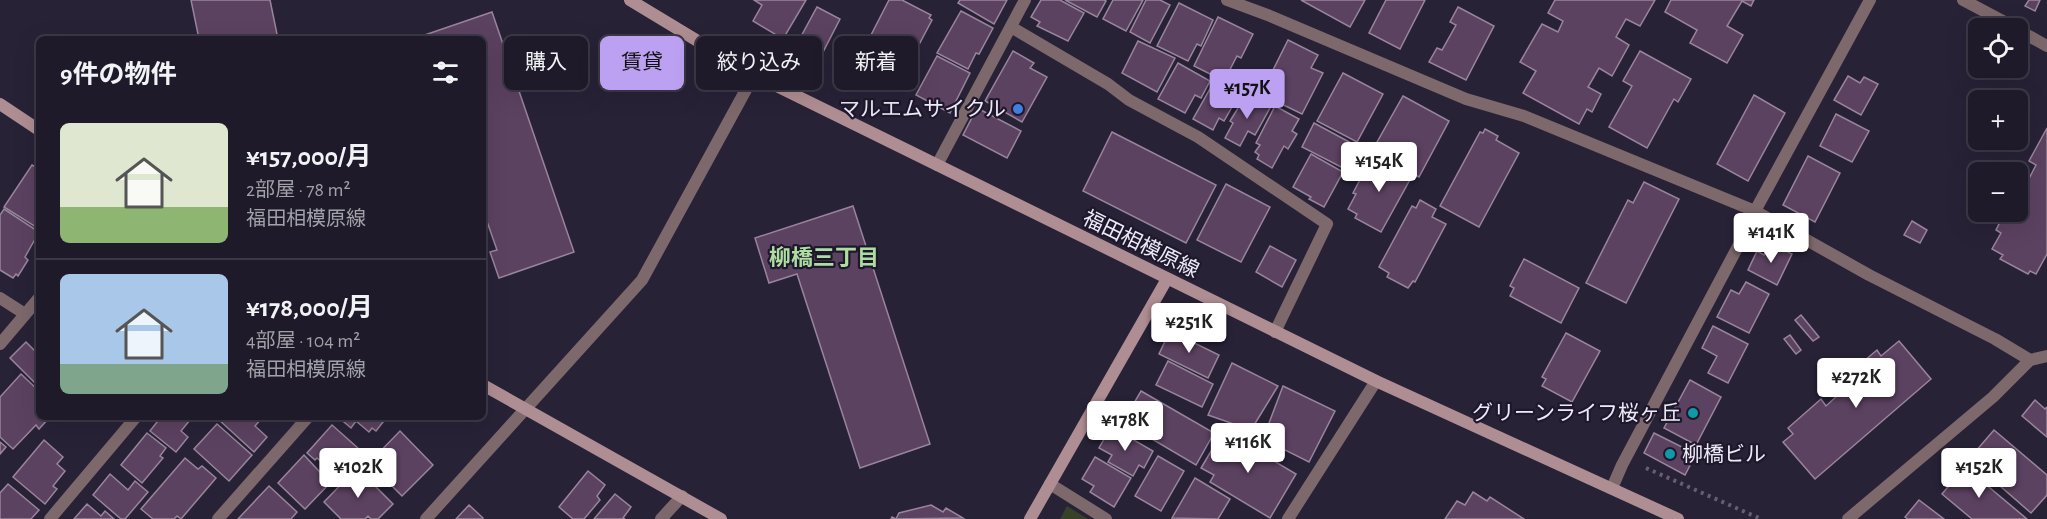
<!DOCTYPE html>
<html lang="ja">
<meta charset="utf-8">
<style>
:root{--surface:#1e1a29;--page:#262331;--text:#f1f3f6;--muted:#a1a1a8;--line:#3c3846;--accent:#bca0f2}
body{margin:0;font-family:"Alegreya Sans","Noto Sans JP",sans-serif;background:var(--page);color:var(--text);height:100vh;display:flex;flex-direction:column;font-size:22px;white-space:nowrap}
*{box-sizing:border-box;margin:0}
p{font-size:20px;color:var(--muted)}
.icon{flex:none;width:33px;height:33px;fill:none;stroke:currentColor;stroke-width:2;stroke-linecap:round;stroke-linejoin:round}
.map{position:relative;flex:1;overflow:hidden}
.panel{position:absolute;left:36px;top:36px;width:450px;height:384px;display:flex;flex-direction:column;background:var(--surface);border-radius:9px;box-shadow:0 6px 24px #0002,0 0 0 2px var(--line)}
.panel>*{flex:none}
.hud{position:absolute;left:504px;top:36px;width:570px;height:54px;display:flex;gap:12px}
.fabs{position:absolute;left:1968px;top:18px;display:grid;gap:12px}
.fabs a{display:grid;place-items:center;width:60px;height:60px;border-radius:9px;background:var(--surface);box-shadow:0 6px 24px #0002,0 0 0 2px var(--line);font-size:30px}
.price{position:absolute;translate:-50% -51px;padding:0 14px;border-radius:6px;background:#fff;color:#222;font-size:20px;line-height:39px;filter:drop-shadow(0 2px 3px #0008)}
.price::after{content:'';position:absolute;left:50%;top:36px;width:18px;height:14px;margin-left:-9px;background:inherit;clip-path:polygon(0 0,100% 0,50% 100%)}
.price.active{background:var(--accent);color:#111}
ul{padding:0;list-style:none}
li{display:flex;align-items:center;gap:18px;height:150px;padding:0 24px}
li+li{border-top:2px solid var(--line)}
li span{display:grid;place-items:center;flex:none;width:168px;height:120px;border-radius:9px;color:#555}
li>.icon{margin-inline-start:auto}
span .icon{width:72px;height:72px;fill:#fffc;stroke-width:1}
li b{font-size:26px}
h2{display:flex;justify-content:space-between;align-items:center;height:72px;padding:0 24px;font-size:26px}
.chip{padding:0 21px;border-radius:9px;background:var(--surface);box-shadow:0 6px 24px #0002,0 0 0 2px var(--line);font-size:21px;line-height:54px}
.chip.active{background:var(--accent);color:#111}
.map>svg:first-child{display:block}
</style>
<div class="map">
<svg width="2047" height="519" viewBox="0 0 2047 519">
<rect width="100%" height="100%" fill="#282237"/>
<polygon fill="#364228" points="1067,506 1088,519 1060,519"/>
<g fill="#5c4261" stroke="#98859b" stroke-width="1.5">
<polygon points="191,0 270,0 278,39 199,39"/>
<polygon points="806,0 783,39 753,21 762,5 754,0"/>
<polygon points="889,0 902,0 931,15 929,18 932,20 895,90 866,74 882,44 870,37"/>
<polygon points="960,0 1007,0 994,24 958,3"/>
<polygon points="1041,0 1060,0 1084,13 1068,41 1037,26 1040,22 1031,17"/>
<polygon points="1065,0 1104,0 1106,1 1097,17"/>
<polygon points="1113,0 1143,0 1126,31 1103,19"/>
<polygon points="1146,0 1160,0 1170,5 1150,43 1130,32"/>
<polygon points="1301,0 1365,0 1350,27"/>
<polygon points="1386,0 1425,0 1400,49 1369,33"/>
<polygon points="1555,0 1655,0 1640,26 1626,19 1616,37 1629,45 1612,76 1599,68 1588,87 1601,94 1592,112 1587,109 1579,124 1523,93 1536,71 1520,62 1542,24 1558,32 1563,21 1548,13"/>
<polygon points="1671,0 1754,0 1751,6 1742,1 1727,26 1743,35 1727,63 1690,43 1697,30 1665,12"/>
<polygon points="2029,0 2040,0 2035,11 2025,6"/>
<polygon points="1179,3 1213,20 1201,46 1197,44 1188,61 1157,46"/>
<polygon points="817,7 840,19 822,54 798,42"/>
<polygon points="1458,7 1494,26 1466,80 1429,62 1437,48 1442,50 1456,25 1450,22"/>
<polygon points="961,11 993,28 979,54 976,53 968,69 937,53"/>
<polygon points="492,12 574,252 499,278 490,252 497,250 483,210 483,39 413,39"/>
<polygon points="1218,17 1253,34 1241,58 1237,56 1224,81 1194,66"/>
<polygon points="1288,40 1318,55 1311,68 1323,73 1302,114 1261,94"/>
<polygon points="1138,41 1175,58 1157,92 1122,73"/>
<polygon points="1013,51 1034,63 1030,68 1047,77 1022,122 985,101"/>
<polygon points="1640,51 1691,79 1678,102 1674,99 1647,148 1609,127 1632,86 1623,81"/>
<polygon points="937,56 970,73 950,113 916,95"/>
<polygon points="1178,63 1210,81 1201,98 1195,95 1185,113 1158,99"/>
<polygon points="1343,73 1383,94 1357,142 1317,121"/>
<polygon points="1848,76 1860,83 1864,77 1878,84 1861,115 1834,100"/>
<polygon points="1215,80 1240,93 1224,121 1219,118 1213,130 1193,119"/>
<polygon points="1246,95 1270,108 1255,135 1248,131 1240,146 1225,138 1233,123 1230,121"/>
<polygon points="1754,95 1785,113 1748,181 1717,164"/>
<polygon points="1403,96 1449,121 1419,177 1372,151"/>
<polygon points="1275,106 1299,119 1292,131 1297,134 1288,149 1284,146 1272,168 1257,159 1259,155 1255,152 1260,145 1256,143"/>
<polygon points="977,108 1021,131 1007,158 963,135"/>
<polygon points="1836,114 1869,131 1852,162 1820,146"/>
<polygon points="1314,123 1355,145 1343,168 1302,147"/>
<polygon points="2047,128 2047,254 2036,274 2030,271 2028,274 2000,259 2003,255 1992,249 2001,233 1996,230 2005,212 2018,212 2018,192 2021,194 2036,165 2029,161"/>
<polygon points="1485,129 1498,136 1496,140 1519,153 1479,227 1440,206 1480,132 1483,133"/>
<polygon points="1112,132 1216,185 1186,243 1083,191"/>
<polygon points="1311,154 1343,172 1324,207 1309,199 1311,197 1293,187"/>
<polygon points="1373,155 1412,176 1381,232 1355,218 1357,214 1348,209 1356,194 1353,193"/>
<polygon points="1808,156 1840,173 1815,222 1783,205"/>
<polygon points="32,165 39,169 39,229 4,207"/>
<polygon points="1644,182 1679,199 1626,303 1586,283 1628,200 1633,203"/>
<polygon points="1226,184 1270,207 1241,262 1197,240"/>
<polygon points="1420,200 1436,209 1432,217 1446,224 1415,282 1413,281 1408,288 1387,277 1389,273 1379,267 1412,206 1416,208"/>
<polygon points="853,206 930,444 860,468 797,274 769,283 755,238"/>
<polygon points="4,209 39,232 25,257 28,260 18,276 16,274 13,278 0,270 0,215"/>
<polygon points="1912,221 1927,230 1920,243 1904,235"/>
<polygon points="1770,243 1792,254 1777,285 1748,270 1757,251 1764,255"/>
<polygon points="1270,246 1296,260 1282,287 1256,272"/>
<polygon points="1524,259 1579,288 1561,323 1510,296 1514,288 1510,286"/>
<polygon points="1746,282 1769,294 1749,333 1717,317 1731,290 1739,294"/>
<polygon points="1801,315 1819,337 1813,341 1795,320"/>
<polygon points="1713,326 1748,344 1728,383 1708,373 1717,356 1702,348"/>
<polygon points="1170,331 1219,355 1208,378 1159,354"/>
<polygon points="1566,333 1600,351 1572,402 1542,386 1546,379 1542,377"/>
<polygon points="1790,335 1801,350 1796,354 1784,339"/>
<polygon points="1899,341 1931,379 1815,479 1783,442 1793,434 1788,428 1821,399 1826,406 1849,385 1844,378 1877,350 1881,356"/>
<polygon points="26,342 39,355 39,387 10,358"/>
<polygon points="1168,361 1213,384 1202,407 1156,385"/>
<polygon points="1232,363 1278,386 1251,430 1208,415"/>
<polygon points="21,374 39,391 39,417 50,417 39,429 36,425 13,449 0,437 0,397"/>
<polygon points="1690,380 1721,397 1696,445 1664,428"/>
<polygon points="1283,386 1335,411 1309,462 1263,439"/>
<polygon points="1141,391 1214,433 1196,465 1123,422"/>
<polygon points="2035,400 2045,409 2047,407 2047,437 2022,416"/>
<polygon points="161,417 187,417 190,420 181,431 188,437 176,452 150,431"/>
<polygon points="220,417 261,417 262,418 255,426 267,437 254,452 218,419"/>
<polygon points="338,417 387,417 376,431 372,428 369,432 356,421 351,428"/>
<polygon points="217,424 252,455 229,481 194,449"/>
<polygon points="332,425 359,449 336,475 317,458 315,460 307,453"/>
<polygon points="1111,427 1153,451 1144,468 1139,465 1133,476 1108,462 1112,455 1099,448"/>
<polygon points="1994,430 2047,475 2047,495 2031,513 1969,459"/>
<polygon points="400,431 433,465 402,496 369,463"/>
<polygon points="1223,431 1296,474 1270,518 1210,482 1214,475 1201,468"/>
<polygon points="147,433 166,448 160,456 163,458 142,483 121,465"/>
<polygon points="1654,433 1696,454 1685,475 1644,453"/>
<polygon points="44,440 63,457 57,464 65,471 53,486 57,489 45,504 13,477"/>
<polygon points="0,442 6,447 0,454"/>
<polygon points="304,455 330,483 305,509 278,483"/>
<polygon points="1158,456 1184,471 1161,511 1135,496"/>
<polygon points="1095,457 1131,478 1114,507 1090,492 1094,486 1082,479"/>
<polygon points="185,458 198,469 202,466 216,478 181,519 177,516 174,519 153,519 141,509"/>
<polygon points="1965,467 2027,519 1972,519 1942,494"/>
<polygon points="357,468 393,504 378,519 371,519 368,516 365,519 341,519 324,502"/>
<polygon points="588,471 605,485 597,496 600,500 584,519 573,519 559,507"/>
<polygon points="110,474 128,490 135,481 148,492 125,519 121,519 93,495"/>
<polygon points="1195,478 1230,499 1218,519 1172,518"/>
<polygon points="8,484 39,510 31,519 0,519 0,493"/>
<polygon points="269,486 297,512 291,519 238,519"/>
<polygon points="1473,492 1487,501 1490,497 1524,519 1445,519 1457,501 1465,505"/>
<polygon points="615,494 631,507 623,518 625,519 594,519"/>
<polygon points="1919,500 1944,519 1908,519 1905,517"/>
<polygon points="87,504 101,516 105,511 114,519 74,519"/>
<polygon points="469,505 483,518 482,519 456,519"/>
<polygon points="931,505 943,512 946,508 963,518 891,519 892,517 896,519 899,513"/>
</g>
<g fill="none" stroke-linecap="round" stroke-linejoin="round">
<polyline stroke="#645f72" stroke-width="4" stroke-dasharray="3 4.5" stroke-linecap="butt" points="1646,468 1761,519"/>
<g stroke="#7d696b" stroke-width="12">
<polyline points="1011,27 1108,84 1129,100 1198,137 1327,224 1275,332"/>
<polyline points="0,298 25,314"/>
<polyline points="1050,484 1106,519"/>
<polyline points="1288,519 1376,381"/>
</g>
<g stroke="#7d696b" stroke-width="12">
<polyline points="1227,0 1270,16 1466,99 1524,116 1755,211 1869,275 1995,339 2030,360"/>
<polyline points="1963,0 2016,28"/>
<polyline points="2018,30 2047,46"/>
<polyline points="937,165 1025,0"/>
<polyline points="0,344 39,298"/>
<polyline points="1612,488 1622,465 1743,237 1755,211 1870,0"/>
<polyline points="50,519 136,417"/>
<polyline points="218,519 308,417"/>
<polyline points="426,519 642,280 754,75"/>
<polyline points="661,519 682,496"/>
<polyline points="1848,519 1993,397 2030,360 2047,356"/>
</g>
<g stroke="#af8e93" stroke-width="12">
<polyline points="630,0 754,75 913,153 1376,381 1678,519"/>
<polyline points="0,104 39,130"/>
<polyline points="483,385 721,519"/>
<polyline points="1030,519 1167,279"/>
</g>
</g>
<circle fill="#3f7fe0" stroke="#1f182c" stroke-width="2" cx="1018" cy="109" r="6"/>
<g fill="#0f9aa8" stroke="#1f182c" stroke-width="2">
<circle cx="1693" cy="413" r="6"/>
<circle cx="1670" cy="454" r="6"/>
</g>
<g text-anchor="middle" stroke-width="4.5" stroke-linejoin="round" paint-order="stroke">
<g font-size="21" fill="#edeaf8" stroke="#1f182c" text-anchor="end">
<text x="1006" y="116">マルエムサイクル</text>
<text x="1681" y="420">グリーンライフ桜ヶ丘</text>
<text x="1682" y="461" text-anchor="start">柳橋ビル</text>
</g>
<g font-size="21" fill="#edeaf8" stroke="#1f182c">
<text transform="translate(1141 244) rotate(26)" y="7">福田相模原線</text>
</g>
<g font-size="22" font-weight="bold" fill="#acde9f" stroke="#1f182c">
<text x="824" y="265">柳橋三丁目</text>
</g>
</g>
</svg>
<div class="fabs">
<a><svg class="icon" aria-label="locate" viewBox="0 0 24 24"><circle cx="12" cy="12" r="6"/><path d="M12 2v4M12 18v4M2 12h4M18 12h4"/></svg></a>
<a>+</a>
<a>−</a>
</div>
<b class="price active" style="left:1247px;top:120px">¥157K</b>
<b class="price" style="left:1379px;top:193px">¥154K</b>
<b class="price" style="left:1771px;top:264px">¥141K</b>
<b class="price" style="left:1189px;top:354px">¥251K</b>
<b class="price" style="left:1856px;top:409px">¥272K</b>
<b class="price" style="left:1125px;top:452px">¥178K</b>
<b class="price" style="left:1248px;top:474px">¥116K</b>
<b class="price" style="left:358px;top:499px">¥102K</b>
<b class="price" style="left:1979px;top:499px">¥152K</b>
<div class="hud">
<a class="chip">購入</a>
<a class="chip active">賃貸</a>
<a class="chip">絞り込み</a>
<a class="chip">新着</a>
</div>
<section class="panel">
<h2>9件の物件<svg class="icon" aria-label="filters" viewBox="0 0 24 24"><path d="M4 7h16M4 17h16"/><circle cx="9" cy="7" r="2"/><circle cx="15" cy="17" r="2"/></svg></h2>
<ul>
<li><span style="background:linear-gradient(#dfe7d0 70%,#8fb573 0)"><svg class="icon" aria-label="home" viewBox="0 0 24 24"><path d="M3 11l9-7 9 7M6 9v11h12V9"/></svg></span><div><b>¥157,000/月</b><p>2部屋 · 78 m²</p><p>福田相模原線</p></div></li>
<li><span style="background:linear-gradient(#a9c7e8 75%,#7fa58c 0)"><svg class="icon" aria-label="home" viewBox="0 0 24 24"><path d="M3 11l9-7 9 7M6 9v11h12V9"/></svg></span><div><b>¥178,000/月</b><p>4部屋 · 104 m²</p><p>福田相模原線</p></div></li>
</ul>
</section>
</div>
